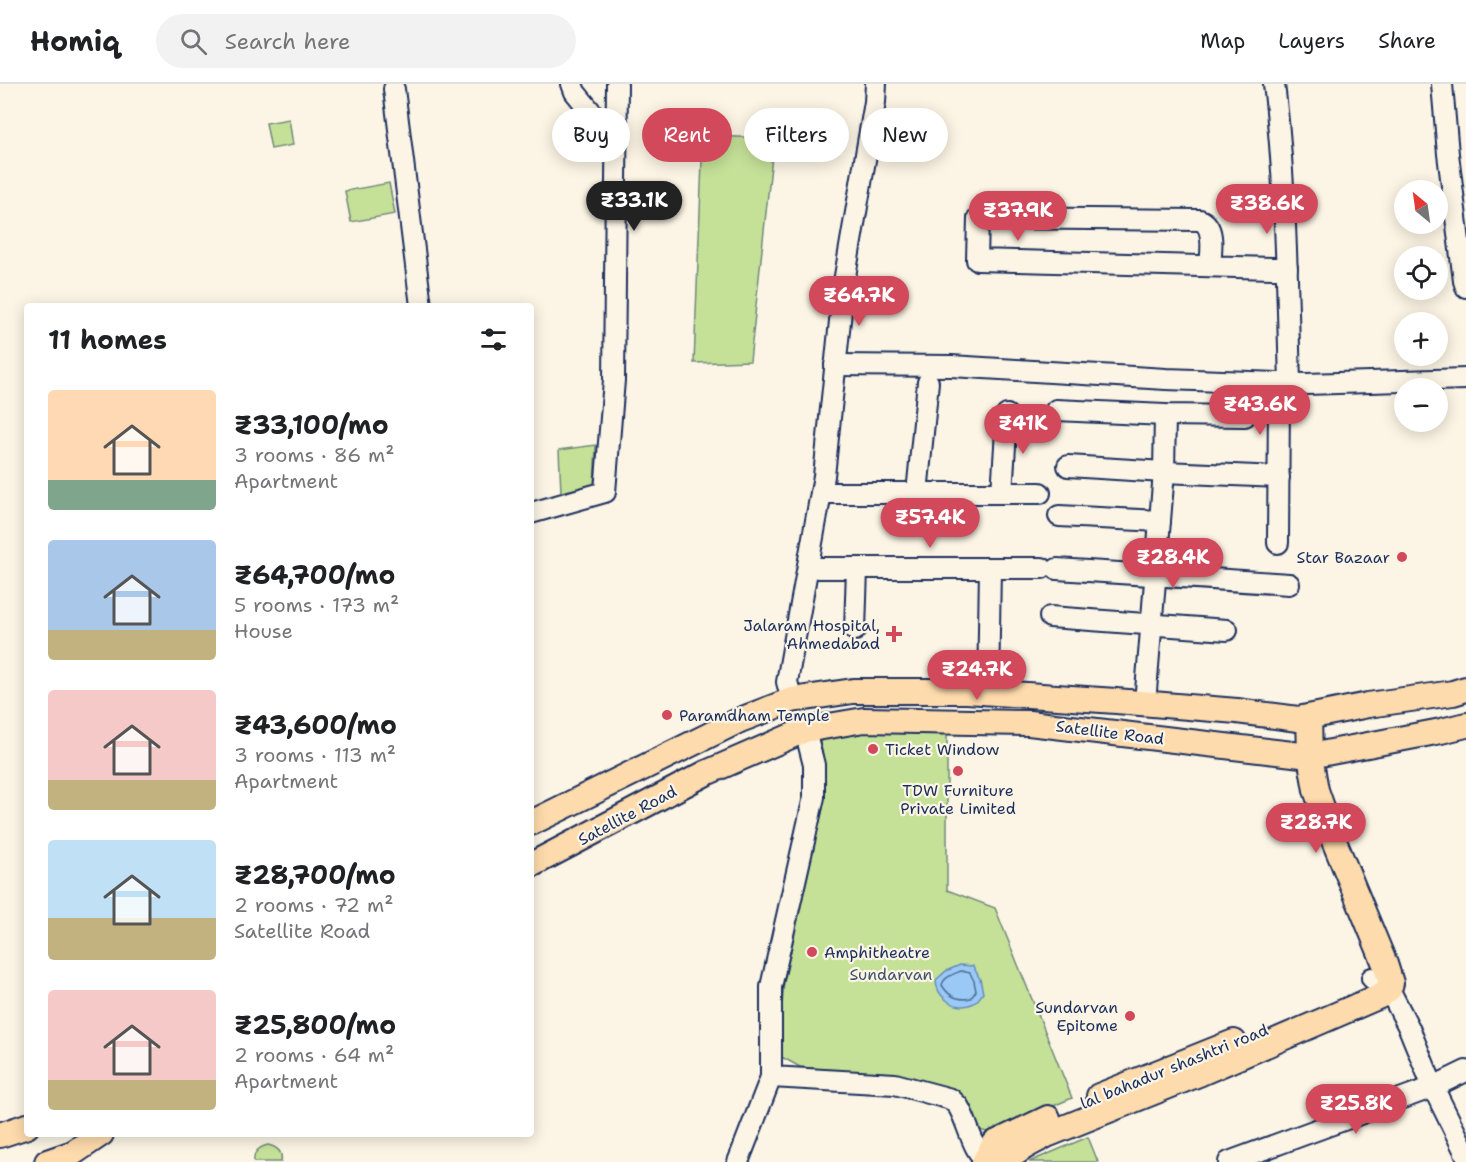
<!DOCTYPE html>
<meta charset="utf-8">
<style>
:root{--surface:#fff;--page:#f2f2f2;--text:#202124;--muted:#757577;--line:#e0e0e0;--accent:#d1495b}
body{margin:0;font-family:"Shantell Sans",sans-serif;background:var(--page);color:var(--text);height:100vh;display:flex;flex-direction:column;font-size:22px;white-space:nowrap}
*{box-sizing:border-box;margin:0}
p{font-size:20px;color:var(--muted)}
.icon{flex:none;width:33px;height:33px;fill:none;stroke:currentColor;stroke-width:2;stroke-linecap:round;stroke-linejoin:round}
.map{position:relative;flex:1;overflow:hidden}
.side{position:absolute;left:24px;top:219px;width:510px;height:834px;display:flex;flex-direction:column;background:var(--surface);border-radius:6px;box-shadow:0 3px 15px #0003}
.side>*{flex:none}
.hud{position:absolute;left:552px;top:24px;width:570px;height:54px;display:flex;gap:12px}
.needle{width:39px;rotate:331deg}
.fabs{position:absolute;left:1394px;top:96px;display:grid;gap:12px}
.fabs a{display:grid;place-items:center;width:54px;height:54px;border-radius:50%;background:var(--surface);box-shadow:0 3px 15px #0003;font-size:30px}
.price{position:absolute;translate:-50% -51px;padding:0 14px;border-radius:21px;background:var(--accent);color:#fff;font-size:20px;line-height:39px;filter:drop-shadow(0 2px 3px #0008)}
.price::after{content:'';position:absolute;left:50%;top:36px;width:18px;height:14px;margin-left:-9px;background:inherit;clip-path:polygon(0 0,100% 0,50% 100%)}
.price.current{background:#222;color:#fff}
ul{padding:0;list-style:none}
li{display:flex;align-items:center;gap:18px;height:150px;padding:0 24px}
li span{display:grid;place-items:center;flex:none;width:168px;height:120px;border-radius:6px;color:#555}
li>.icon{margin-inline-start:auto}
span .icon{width:72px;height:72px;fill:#fffc;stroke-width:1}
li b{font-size:26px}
h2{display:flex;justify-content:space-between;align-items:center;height:72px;padding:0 24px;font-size:26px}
.tag{padding:0 21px;border-radius:27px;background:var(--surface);box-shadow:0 3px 15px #0003;font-size:21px;line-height:54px}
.tag.current{background:var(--accent);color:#fff}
header{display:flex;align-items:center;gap:36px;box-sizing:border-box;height:84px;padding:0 30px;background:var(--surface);border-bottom:2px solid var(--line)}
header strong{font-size:28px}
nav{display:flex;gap:33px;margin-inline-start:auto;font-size:21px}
.search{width:420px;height:54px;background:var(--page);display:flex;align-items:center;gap:15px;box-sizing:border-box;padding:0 21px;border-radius:33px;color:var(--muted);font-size:22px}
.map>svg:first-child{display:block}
</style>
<header>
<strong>Homiq</strong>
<div class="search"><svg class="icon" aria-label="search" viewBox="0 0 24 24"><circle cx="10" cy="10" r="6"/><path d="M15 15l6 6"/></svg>Search here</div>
<nav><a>Map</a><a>Layers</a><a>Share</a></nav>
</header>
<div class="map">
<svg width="1466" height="1078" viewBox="0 0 1466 1078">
<rect width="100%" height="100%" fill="#fcf5e5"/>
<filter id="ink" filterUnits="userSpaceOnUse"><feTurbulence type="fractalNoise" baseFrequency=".0167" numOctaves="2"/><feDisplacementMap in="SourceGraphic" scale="12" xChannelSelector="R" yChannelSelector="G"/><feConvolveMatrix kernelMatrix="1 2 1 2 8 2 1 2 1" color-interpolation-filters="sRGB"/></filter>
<g filter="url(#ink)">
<g fill="#c5e198" stroke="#70887b" stroke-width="1.5">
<polygon points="289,35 293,61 271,65 266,39"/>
<polygon points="703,52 774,54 750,277 694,279"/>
<polygon points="389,99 395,130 351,138 345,107"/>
<polygon points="596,361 594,401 561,408 559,366"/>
<polygon points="947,644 947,806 995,824 1072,1014 989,1049 972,1043 956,1006 897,992 800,983 778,971 784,898 824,718 816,650 938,646"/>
<polygon points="1088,1053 1098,1078 1029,1078"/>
<path d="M268,1061c9,2 15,7 13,17h-27c-1,-10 5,-15 14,-17z"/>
</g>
<path fill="#9ac9f5" stroke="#678bb9" stroke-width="1.5" d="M960,881l13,1 7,13 3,14c-3,4 -6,9 -11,11 -17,7 -36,-7 -36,-24l10,-9z"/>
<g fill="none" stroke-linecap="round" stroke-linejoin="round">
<path stroke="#4e6d9a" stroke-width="1.5" d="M961,887l9,2 4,8 2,10 -5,7c-13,3 -22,-1 -29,-13 2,-8 12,-11 19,-14z"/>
<defs>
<g id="minor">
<polyline points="572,0 575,8 597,35 616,39"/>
<path d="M1274,0c12,99 13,200 16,299"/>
<polyline points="1442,0 1448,70 1464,197 1466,203"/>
<polyline points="394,5 421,222"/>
<path d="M1210,182c1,-14 6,-40 -10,-46l-222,-2 -1,42 296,8h14"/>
<polyline points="835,281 951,282 1166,295 1306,300 1466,295"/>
<polyline points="1056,326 1165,331 1245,332"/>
<polyline points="1068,382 1164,388 1279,393"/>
<polyline points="821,409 1040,409"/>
<polyline points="917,409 928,298"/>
<polyline points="1002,409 1007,331"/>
<polyline points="531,429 605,408 614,296 617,0"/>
<polyline points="1059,432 1160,437"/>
<polyline points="1278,459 1279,312"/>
<polyline points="818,484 1042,484"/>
<polyline points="1057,485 1289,500"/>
<polyline points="1050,533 1227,546"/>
<polyline points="855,546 857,484"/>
<polyline points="988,609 990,484"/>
<polyline points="792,616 787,598 824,392 844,198 875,18 876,0"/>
<polyline points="1145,619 1164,388 1165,331"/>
<path d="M805,646l9,35v32l-43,190v90l124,7 56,15c1,1 6,6 7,7 10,15 14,47 31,56"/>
<polyline points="1372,894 1389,905 1409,944 1433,1003 1466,1070"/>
<polyline points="738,1078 771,993"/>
<polyline points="1229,1078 1433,1003 1466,987"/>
</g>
<g id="major">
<polyline points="531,739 740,636 792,616 853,607 967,607 1116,617 1237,627 1298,635 1368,621 1453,609 1466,605"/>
<polyline points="531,781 706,689 805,646 864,636 1029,639 1310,672 1441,647 1466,641"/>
<polyline points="1099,1012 1234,958"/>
<polyline points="0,1051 27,1042"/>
<polyline points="47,1078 73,1069 101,1050"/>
<polyline points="984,1078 995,1059 1048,1034"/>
<path d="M1006,1078c11,-13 28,-20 43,-28l152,-61 179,-77 9,-7 2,-6 -6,-19 -53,-128 -16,-46 -6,-34 -1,-39"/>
</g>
</defs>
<use href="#minor" stroke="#1b2f5e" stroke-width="24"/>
<use href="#major" stroke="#1b2f5e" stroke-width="28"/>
<use href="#minor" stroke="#fcf5e5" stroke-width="20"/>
<use href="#major" stroke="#fedbac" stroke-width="24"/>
</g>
</g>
<g fill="#d1495b" stroke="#fcf5e5" stroke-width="2">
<circle cx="1402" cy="473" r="6"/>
<path d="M891 541h6v6h6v6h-6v6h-6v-6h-6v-6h6z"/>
<circle cx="667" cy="631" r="6"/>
<circle cx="873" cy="665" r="6"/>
<circle cx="958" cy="687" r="6"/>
<circle cx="812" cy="868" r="6"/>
<circle cx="1130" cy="932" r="6"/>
</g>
<g text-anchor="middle" stroke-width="4.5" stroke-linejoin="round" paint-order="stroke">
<g font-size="16" fill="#1b2f5e" stroke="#fcf5e5" text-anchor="end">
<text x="1390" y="479">Star Bazaar</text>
<text x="880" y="547">Jalaram Hospital,<tspan x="880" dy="18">Ahmedabad</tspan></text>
<text x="679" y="637" text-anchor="start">Paramdham Temple</text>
<text x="885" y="671" text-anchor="start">Ticket Window</text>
<text x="958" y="712" text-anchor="middle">TDW Furniture<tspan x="958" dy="18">Private Limited</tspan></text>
<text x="824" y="874" text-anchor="start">Amphitheatre</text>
<text x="1118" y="929">Sundarvan<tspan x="1118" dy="18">Epitome</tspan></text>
</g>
<g font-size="16" fill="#1b2f5e" stroke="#fcf5e5">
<text transform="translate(1110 648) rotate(7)" y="6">Satellite Road</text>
<text transform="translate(627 731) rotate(-28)" y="6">Satellite Road</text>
<text transform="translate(1174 982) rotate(-22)" y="6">lal bahadur shashtri road</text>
</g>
<g font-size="16" fill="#3d536a" stroke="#fcf5e5">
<text x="891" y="896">Sundarvan</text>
</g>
</g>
</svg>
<div class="fabs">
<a><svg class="needle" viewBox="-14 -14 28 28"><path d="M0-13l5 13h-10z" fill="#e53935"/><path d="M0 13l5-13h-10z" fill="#757577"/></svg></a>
<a><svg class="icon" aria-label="locate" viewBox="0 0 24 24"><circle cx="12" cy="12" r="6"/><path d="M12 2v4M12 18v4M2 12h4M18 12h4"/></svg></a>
<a>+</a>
<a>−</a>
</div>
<b class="price current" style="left:634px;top:148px">₹33.1K</b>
<b class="price" style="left:1267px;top:151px">₹38.6K</b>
<b class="price" style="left:1018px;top:158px">₹37.9K</b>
<b class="price" style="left:859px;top:243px">₹64.7K</b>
<b class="price" style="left:1260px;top:352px">₹43.6K</b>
<b class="price" style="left:1023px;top:371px">₹41K</b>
<b class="price" style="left:930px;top:465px">₹57.4K</b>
<b class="price" style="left:1173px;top:505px">₹28.4K</b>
<b class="price" style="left:977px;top:617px">₹24.7K</b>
<b class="price" style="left:1316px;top:770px">₹28.7K</b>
<b class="price" style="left:1356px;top:1051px">₹25.8K</b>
<div class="hud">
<a class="tag">Buy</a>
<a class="tag current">Rent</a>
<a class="tag">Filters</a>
<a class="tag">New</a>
</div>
<section class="side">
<h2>11 homes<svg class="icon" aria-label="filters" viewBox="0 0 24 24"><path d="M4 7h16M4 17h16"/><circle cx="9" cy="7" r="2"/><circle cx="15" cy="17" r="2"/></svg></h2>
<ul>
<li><span style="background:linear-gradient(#ffd9b3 75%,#7fa58c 0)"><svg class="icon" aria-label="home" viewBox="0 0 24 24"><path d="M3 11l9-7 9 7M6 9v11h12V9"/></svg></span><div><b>₹33,100/mo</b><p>3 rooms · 86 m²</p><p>Apartment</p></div></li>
<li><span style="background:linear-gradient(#a9c7e8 75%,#c2b280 0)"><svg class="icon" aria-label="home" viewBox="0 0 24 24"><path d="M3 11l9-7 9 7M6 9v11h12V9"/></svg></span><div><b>₹64,700/mo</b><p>5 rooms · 173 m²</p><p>House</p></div></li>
<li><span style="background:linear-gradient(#f6c9c9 75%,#c2b280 0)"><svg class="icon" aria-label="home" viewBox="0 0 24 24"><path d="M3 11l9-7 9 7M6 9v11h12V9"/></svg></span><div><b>₹43,600/mo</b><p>3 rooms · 113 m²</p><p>Apartment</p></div></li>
<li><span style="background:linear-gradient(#bfe0f5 65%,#c2b280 0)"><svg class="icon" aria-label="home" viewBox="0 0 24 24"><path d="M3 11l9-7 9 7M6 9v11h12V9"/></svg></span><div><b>₹28,700/mo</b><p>2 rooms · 72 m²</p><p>Satellite Road</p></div></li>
<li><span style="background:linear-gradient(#f6c9c9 75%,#c2b280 0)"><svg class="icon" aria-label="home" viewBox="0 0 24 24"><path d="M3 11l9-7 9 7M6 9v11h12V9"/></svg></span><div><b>₹25,800/mo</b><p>2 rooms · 64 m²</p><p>Apartment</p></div></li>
</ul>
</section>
</div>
